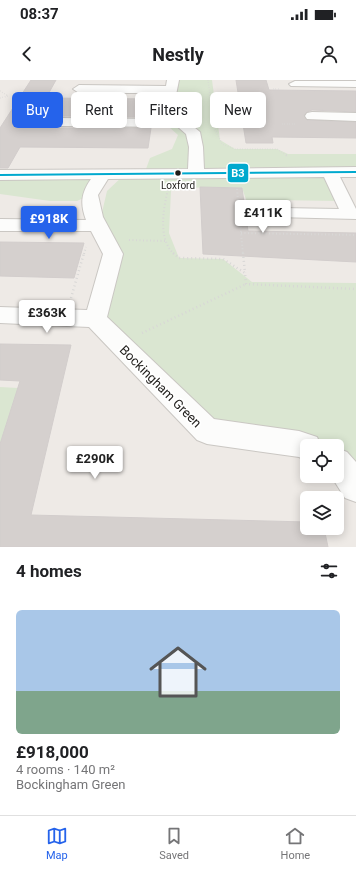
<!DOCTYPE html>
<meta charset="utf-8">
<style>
:root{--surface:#fff;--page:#f6f6f6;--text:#202124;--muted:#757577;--line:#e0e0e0;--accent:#2563eb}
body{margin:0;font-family:Roboto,sans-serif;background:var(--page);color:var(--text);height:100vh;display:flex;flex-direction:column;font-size:15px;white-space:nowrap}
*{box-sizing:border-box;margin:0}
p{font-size:13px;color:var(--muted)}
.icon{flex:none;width:22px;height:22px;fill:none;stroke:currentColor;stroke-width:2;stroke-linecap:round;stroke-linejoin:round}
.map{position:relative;height:467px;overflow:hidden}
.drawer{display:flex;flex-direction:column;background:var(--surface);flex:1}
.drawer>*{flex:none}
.top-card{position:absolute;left:12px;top:12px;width:332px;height:36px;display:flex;gap:8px}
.fabs{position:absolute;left:300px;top:359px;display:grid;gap:8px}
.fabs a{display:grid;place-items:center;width:44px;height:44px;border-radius:6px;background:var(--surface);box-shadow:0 2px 10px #0003;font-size:20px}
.price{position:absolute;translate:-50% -34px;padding:0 9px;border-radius:4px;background:#fff;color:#222;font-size:13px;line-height:26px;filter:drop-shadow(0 1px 2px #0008)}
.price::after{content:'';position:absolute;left:50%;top:24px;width:12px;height:9px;margin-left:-6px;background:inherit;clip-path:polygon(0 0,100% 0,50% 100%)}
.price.active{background:var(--accent);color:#fff}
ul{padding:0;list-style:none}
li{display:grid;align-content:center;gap:8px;height:212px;padding:0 16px}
li span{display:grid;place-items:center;height:124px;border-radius:6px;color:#555}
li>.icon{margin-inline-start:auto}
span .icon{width:72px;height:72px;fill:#fffc;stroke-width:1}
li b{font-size:17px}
h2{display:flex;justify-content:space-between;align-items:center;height:48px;padding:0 16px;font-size:17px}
.pill{padding:0 14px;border-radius:6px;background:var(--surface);box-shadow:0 2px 10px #0003;font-size:14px;line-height:36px}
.pill.active{background:var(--accent);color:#fff}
.status{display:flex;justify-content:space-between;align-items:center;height:28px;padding:0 20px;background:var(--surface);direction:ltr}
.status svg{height:11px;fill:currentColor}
header{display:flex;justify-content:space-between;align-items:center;height:52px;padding:0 16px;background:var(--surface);font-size:18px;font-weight:700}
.menu{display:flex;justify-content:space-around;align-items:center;height:56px;border-top:1px solid var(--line);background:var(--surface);font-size:11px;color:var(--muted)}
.menu a{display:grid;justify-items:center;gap:2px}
.menu .active{color:var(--accent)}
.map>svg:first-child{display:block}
</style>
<div class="status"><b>08:37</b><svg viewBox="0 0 49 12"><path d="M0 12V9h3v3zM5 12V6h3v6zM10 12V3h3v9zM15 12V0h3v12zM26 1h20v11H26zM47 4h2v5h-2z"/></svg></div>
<header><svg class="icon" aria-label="back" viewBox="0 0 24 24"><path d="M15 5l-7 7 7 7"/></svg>Nestly<svg class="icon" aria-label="person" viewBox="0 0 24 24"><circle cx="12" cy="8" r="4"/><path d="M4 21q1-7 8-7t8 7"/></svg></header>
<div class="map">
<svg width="356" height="467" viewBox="0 0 356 467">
<rect width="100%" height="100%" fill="#eeeae6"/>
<g fill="#dae6d1">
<polygon points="178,0 212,0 220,60 235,69 277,69 288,74 356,74 356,88 293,87 146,89 150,78 172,69 178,55 169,47 169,38 176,28"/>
<polygon points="326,93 338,121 273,120 277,132 271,134 247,122 242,108 203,107 171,111 169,153 179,178 223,179 252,202 356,203 356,382 337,373 337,366 322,366 300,356 207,351 95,239 115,170 100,141 107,111 124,95"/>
<polygon points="0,97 94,99 90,115 77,121 50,121 0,114"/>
<polygon points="0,307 18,308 0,364"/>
</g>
<g fill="#d5d0ce" stroke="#d2cdcc">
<polygon points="31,0 56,0 46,18 155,19 153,37 58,36 53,38 50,41 52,46 58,48 151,48 148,68 20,67 8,88 0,88 0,48"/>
<polygon points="236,0 266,0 269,10 356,11 356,32 312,30 307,32 304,35 307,40 356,42 356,58 272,57 273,63 246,63"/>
<polygon points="200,107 242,108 248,151 356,153 356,182 203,174"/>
<polygon points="0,162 84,163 74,198 0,196"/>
<polygon points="0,264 71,265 31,435 307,442 307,448 324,448 328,467 0,467 0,364 20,301 0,300"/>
</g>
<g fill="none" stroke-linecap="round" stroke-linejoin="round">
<defs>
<g id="minor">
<path d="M167,0h12l-6,30 27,22 3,15 1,22 152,-2v10h-16l16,32v10l-81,-2 -3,-4 3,-4 6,-1 58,1 -15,-32 -216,2 -10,16 5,22 20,37 -16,63 107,102 85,12 18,6 4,9h-14v15l-8,-4 -92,-13 -10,-4 -108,-113 -89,-4v-16l87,3 16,-56 -12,-23h-91v-12l86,1c-6,-16 -5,-27 5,-41l-91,1v-10l188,-1 1,-22 -3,-13 -8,-7 -120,-1 -5,-1 -2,-3 2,-3 5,-1 109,1 -6,-9 3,-17h-85l-6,-4 6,-4 87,1z"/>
<polygon points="295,1 356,1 356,7 291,6 289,4"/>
<polygon points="312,32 356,33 356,41 307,39 305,36 307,33"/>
<polygon points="337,368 347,372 356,382 356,422 345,418 331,396 337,396"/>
</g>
</defs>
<use href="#minor" stroke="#cac7c3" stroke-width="2"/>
<g stroke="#d8d7d6" stroke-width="1.5" stroke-dasharray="0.5 2" stroke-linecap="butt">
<polyline points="208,0 214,47 222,64 235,69 277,69 288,76"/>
<polyline points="273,9 280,9"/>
<polyline points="0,11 8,16"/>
<polyline points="51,16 63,16"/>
<polyline points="0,18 8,16"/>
<polyline points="282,44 297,44"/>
</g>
<g stroke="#d8d7d6" stroke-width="2" stroke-dasharray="1 2.5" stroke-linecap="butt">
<polyline points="286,75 288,76"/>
<polyline points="237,109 243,174"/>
<path d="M168,110c-5,19 -10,50 6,64"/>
<polyline points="241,153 356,155"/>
<polyline points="129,160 166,161"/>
<polyline points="84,174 86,167"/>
</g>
<g stroke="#d8d7d6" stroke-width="2.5" stroke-dasharray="1 3" stroke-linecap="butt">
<polyline points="173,173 179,178 223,179 245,193 246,204 356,209"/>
<polyline points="243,173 245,193"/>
<polyline points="71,218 84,173"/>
<polyline points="142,253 246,204"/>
</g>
<use href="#minor" fill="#fcfcfb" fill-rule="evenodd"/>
<defs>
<polygon id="bus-1" points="356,91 356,93 0,96 0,94"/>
</defs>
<use href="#bus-1" stroke="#fff" stroke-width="3"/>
<use href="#bus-1" fill="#00a9ce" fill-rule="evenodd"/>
</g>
<circle fill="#1f1d1a" stroke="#fff" stroke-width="1.5" cx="178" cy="93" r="3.5"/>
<g text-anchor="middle" stroke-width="3.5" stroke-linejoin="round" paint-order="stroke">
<g font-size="10" fill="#1f1d1a" stroke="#fff">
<text x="178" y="109">Loxford</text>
</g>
<g font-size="13" fill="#1f1d1a" stroke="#fff">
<text transform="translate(161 306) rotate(45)" y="5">Bockingham Green</text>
</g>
</g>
<rect stroke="#fff" stroke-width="1.5" x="227" y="83" width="22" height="20" rx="4" fill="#00a9ce"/>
<g font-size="11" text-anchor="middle" font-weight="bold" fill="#fff">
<text x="238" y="97">B3</text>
</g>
</svg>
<div class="fabs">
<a><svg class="icon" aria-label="locate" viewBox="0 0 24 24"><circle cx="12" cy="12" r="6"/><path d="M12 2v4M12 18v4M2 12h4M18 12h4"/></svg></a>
<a><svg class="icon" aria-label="layers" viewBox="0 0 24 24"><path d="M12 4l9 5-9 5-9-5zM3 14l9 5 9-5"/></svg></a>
</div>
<b class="price" style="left:263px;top:154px">£411K</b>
<b class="price active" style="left:49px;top:160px">£918K</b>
<b class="price" style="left:47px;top:254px">£363K</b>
<b class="price" style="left:95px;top:400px">£290K</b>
<div class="top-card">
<a class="pill active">Buy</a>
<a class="pill">Rent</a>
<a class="pill">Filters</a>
<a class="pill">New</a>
</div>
</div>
<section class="drawer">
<h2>4 homes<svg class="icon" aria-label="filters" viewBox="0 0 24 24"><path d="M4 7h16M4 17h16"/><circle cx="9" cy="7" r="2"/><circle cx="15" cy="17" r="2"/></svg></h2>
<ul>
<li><span style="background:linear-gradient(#a9c7e8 65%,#7fa58c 0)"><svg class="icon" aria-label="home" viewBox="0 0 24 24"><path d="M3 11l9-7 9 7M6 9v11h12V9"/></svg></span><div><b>£918,000</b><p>4 rooms · 140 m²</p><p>Bockingham Green</p></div></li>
</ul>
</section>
<nav class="menu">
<a class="active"><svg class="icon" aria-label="map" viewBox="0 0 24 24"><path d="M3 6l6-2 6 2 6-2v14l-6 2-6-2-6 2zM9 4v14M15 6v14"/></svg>Map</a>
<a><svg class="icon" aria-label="saved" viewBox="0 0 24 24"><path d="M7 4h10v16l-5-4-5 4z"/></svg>Saved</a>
<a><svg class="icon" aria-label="home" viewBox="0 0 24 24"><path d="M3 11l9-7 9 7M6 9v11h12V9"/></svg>Home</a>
</nav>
